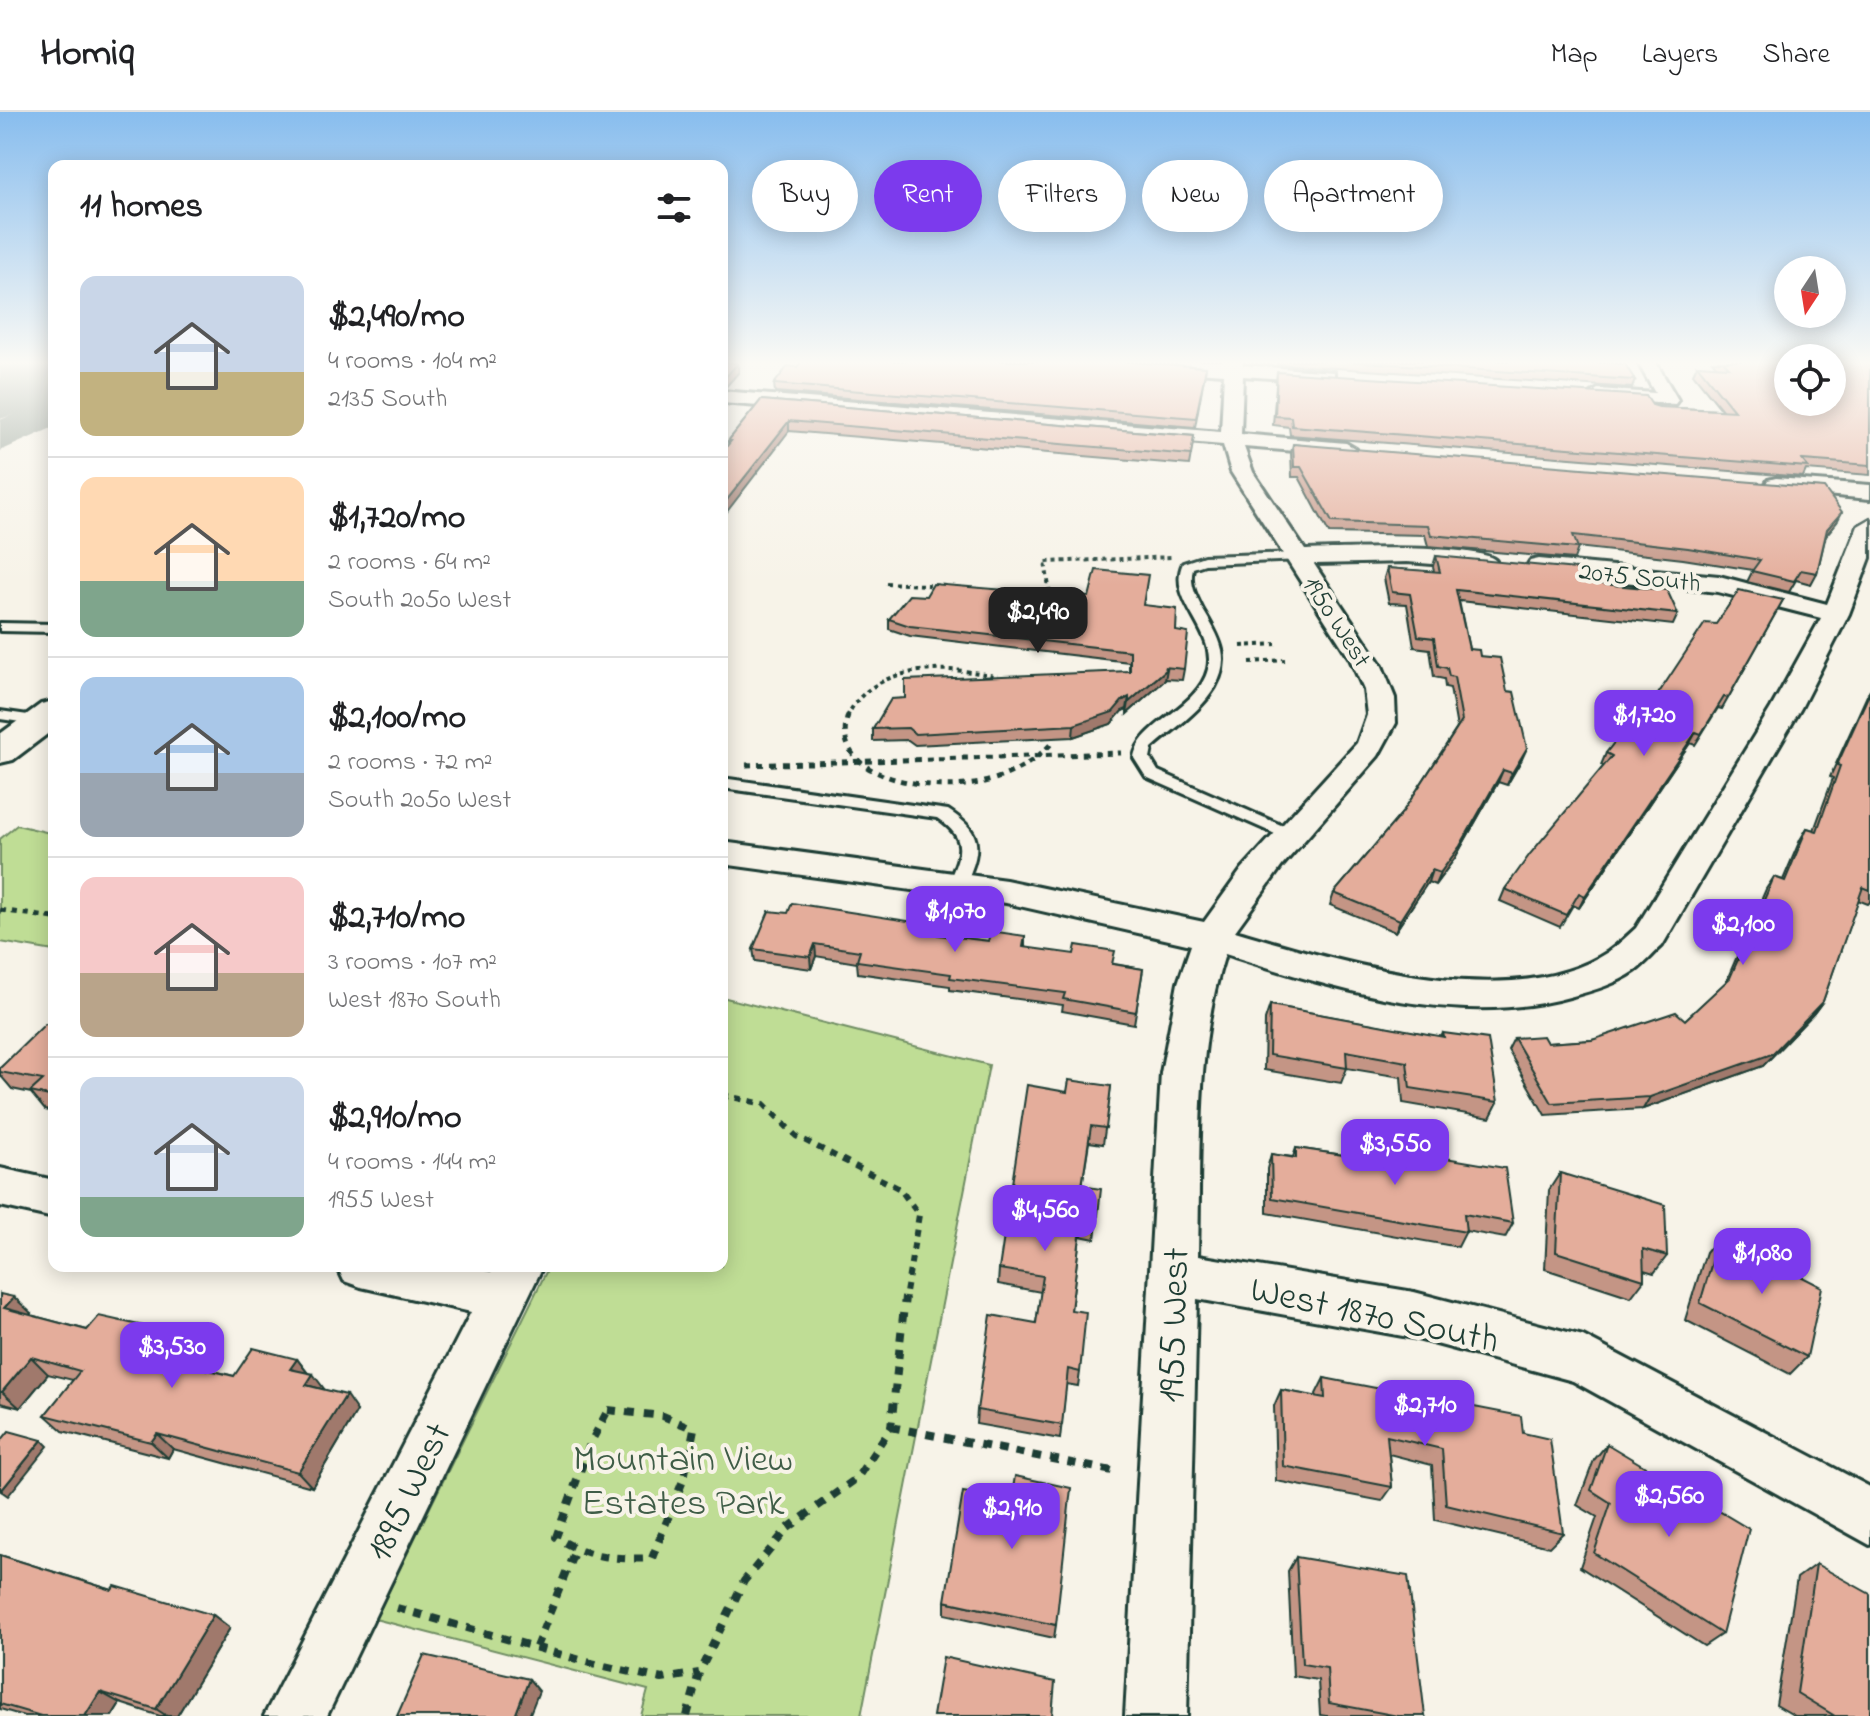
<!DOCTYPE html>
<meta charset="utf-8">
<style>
:root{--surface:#fff;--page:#f2f2f2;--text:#202124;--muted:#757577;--line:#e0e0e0;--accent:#7c3aed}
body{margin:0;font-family:"Indie Flower",sans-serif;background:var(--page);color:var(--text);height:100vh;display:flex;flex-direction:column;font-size:30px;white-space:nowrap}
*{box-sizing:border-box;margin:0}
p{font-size:26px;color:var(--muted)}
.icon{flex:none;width:44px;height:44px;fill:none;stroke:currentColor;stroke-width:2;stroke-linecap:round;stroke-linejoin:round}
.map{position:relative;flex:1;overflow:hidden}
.panel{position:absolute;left:48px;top:48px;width:680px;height:1112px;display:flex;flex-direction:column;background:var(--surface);border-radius:16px;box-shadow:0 4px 20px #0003}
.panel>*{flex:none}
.guide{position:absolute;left:752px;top:48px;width:760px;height:72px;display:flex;gap:16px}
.needle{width:52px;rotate:192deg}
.tools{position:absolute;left:1774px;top:144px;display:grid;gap:16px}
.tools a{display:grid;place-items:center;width:72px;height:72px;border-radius:50%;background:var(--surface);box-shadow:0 4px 20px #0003;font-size:40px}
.price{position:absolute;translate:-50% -68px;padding:0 18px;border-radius:16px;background:var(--accent);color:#fff;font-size:26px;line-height:52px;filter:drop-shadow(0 2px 4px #0008)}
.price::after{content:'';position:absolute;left:50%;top:48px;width:24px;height:18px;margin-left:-12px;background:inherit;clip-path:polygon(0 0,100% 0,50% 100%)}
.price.on{background:#222;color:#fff}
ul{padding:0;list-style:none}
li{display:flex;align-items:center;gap:24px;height:200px;padding:0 32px}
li+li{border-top:2px solid var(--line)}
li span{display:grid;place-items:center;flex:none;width:224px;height:160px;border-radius:16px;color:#555}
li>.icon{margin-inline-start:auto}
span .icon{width:96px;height:96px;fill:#fffc;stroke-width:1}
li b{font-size:34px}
h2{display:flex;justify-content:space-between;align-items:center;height:96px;padding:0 32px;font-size:34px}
.pill{padding:0 28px;border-radius:36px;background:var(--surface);box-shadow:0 4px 20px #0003;font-size:28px;line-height:72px}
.pill.on{background:var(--accent);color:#fff}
header{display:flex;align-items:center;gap:48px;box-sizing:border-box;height:112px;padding:0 40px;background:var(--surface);border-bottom:2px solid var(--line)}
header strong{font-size:38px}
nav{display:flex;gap:44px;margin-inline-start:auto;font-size:28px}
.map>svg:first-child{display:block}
</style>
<header>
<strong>Homiq</strong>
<nav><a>Map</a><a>Layers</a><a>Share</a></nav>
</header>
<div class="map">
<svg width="1870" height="1604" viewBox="0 0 1870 1604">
<rect width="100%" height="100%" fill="#f7f3e8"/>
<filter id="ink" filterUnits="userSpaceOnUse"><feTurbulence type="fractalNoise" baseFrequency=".0125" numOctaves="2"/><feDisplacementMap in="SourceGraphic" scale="16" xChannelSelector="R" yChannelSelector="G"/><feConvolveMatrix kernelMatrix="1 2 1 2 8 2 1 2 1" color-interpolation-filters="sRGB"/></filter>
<g filter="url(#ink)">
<g fill="#bfdd95" stroke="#6f8d64" stroke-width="2">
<polygon points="17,713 54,722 54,839 0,830 0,727"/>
<polygon points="722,885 989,953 861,1604 641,1604 648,1578 375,1507 549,1154 722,1154"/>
</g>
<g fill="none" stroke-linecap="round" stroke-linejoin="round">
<polygon fill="#8b988e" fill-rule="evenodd" points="54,285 54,315 0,339 0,308"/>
<polygon fill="#8b988e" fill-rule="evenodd" points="0,249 54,249 54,290 0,307"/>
<defs>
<g id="service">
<path d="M1297,441l4,1v6l-96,4 -12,4c-4,16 3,28 10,42 7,12 16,26 19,40 9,43 -43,74 -70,98l-2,10 8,13 139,61 2,4 -8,5 -145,-64 -12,-19c5,-35 64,-49 74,-89 9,-38 -42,-69 -25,-106l21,-7z"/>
<polygon points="0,511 54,512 54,520 0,519"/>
<polygon points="0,599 42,605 49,609 42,613 0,607"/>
<path d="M722,666l226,32c27,18 35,30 23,61 -4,10 -5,18 -15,21l-9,-6c13,-32 23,-46 -10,-68l-215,-30z"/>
</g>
<g id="minor">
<path d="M1104,249h139v4l91,7v8l-7,2 -84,-6 -2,58 105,9 10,6 -10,6 -102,-8 9,25 52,78c28,-1 179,-7 191,11l-12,7 -77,-6 -93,2 68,102 13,32 1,25 -18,33 -96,110 -47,65c102,30 276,85 373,21 10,-7 19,-16 28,-24l135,-220 50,-90 -103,-26 -179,-19 -9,-2 -3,-5 3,-5 9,-2 180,17 108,28 31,-78 12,-7v39l-21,56 -48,94 -139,238c-9,8 -17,18 -27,25 -19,13 -41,19 -62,25 -117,33 -237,-7 -348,-42 -31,96 -24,202 -27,302l216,36 169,44 287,151v58l-297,-164 -159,-43 -217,-39 -10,417h-62l36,-643 17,-90 13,-38 -185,-42 -284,-39v-22l284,38 198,42 38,-53 115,-126 10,-28 -3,-25 -14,-31 -119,-187 -8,-27 -501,-42v-12l499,41 3,-58 -111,-8z"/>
<polygon points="1637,249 1655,249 1678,288 1675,292 1591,287 1588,283 1598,277 1655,281"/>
<polygon points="1776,366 1870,373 1870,387 1768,378 1765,373 1768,368"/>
<polygon points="0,1056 54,1068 54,1106 0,1094"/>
<polygon points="337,1154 462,1154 491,1160 494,1154 543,1154 327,1604 264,1604 471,1200 361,1175 344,1169"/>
</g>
<polygon id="secondary" points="54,589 54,617 13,648 0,651 0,622 41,592"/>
</defs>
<use href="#service" stroke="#1f3d34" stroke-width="6"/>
<use href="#minor" stroke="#1f3d34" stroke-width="6"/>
<use href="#secondary" stroke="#1f3d34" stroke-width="6"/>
<g stroke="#1f3d34" stroke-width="4" stroke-dasharray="4 4" stroke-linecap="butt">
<polyline points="886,471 945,474"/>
<polyline points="1051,488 1045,450 1173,445"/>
<polyline points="1241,534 1276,532"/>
<polyline points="1250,550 1285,548"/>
<path d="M847,605c25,-55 103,-52 151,-40"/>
</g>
<g stroke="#1f3d34" stroke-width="5" stroke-dasharray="6 6" stroke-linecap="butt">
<path d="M848,603c-22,68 94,78 136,67 28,-7 49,-19 69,-40"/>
<polyline points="746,653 1121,641"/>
<polyline points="0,798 54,806"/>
</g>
<polyline stroke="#1f3d34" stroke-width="6" stroke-dasharray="7 7" stroke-linecap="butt" points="722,983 764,992 796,1024 900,1077 919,1103 905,1187"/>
<g stroke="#1f3d34" stroke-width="8" stroke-dasharray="9 9" stroke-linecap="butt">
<path d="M608,1298l55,6 31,13 -10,49 -32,80c-35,2 -67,-1 -96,-21l34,-93z"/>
<polyline points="891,1315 1117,1360"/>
<polyline points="397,1496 587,1550 662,1567 699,1561"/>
<polyline points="536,1535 575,1438"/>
<polyline points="687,1604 699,1561 744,1469 788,1416 857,1366 891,1315 905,1185"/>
</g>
<use href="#service" fill="#f7f3e8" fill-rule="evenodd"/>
<use href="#minor" fill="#f7f3e8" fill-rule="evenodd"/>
<use href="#secondary" fill="#f7f3e8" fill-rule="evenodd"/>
</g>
<g fill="#c49585" stroke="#1f3d34" stroke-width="2">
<polygon points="1277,249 1585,249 1586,250 1635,268 1632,276 1277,252"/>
<polygon points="1712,249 1870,249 1870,363 1806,358 1803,365 1290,323 1289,315 1273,313 1277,260 1652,293 1659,295 1722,298 1693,262 1697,253 1717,255"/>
<polygon points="1206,255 1195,315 775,280 774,272"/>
<polygon points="761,288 1194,324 1189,353 789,319 728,333 728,329"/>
<polygon points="1293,332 1837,410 1826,423 1817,461 1811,472 1796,468 1789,480 1747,470 1753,458 1683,447 1577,435 1578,436 1574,447 1428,434 1425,423 1329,421 1299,365 1292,365 1291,341"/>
<polygon points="1436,444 1592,471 1678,502 1673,513 1459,489 1469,537 1480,544 1522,647 1507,673 1498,670 1455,746 1435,773 1428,770 1395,820 1330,793 1334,781 1402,701 1457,616 1450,576 1445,575 1444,567 1434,565 1430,537 1414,535 1407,492 1389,491 1384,466 1387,456 1434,460 1433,454"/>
<polygon points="1783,488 1722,597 1718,596 1695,633 1690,631 1579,796 1573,793 1560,815 1500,789 1505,777 1604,654 1601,653 1606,641"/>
<polygon points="1143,493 1176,519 1184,557 1182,568 1166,567 1165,568 1127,602 1127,597 1122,599 1111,612 1073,625 915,633 908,628 873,629 873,617 1129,559 1129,550 910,524 889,517 889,507"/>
<polygon points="1870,577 1870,790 1868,792 1858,788 1823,889 1814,901 1763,954 1643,997 1545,1003 1508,938 1514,926 1547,931 1592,928 1685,908 1726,870 1766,777 1774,765 1783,768 1800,728 1807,716 1814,718 1833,666 1830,665"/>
<polygon points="788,801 940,814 940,823 988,829 1025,824 1025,836 1143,857 1134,912 1062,899 1063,893 950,878 950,874 858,861 857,851 816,844 811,857 755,849 753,837"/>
<polygon points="1270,893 1441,925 1443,921 1498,990 1490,1006 1403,991 1401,965 1347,956 1341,971 1264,958 1265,908"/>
<polygon points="54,913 54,1000 45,998 31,981 12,977 0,963 0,956"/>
<polygon points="1111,974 1103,1032 1089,1030 1082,1074 1097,1111 1095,1127 1080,1124 1071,1198 1080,1260 1078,1274 1066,1272 1060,1327 976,1312 977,1298 1036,1211 1041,1180 998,1172 999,1157 1067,980"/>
<polygon points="1296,1036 1404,1052 1410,1040 1513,1111 1505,1126 1466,1119 1458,1135 1267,1101 1267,1057 1271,1042 1293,1045"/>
<polygon points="1560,1061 1667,1144 1654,1161 1644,1158 1644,1168 1631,1185 1545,1157 1549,1078"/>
<polygon points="1720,1123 1807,1245 1790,1262 1685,1208 1706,1140"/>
<polygon points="0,1182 31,1201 30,1203 87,1218 175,1234 166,1247 234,1264 297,1247 308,1261 324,1278 357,1299 312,1375 173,1337 168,1346 63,1319 45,1303 73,1268 48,1262 20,1296 0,1291"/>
<polygon points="1324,1266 1523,1321 1563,1421 1549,1435 1435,1408 1432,1353 1389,1342 1392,1375 1382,1389 1276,1369 1274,1294 1281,1278 1317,1285 1316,1282"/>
<polygon points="1607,1332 1722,1522 1704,1534 1580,1455 1597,1405 1577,1393 1594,1348"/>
<polygon points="0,1443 112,1478 213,1503 230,1516 177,1604 160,1604 120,1591 112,1604 24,1604 0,1597"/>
<polygon points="1296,1445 1425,1604 1326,1604 1320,1603 1318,1568 1293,1564 1288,1459"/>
<polygon points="1816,1452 1870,1604 1795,1604 1776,1593 1797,1466"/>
<polygon points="945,1489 1056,1513 1054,1526 945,1502"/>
</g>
<g fill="#a0796c" stroke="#1f3d34" stroke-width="2">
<polygon points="738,251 739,260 725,276 722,277 722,268"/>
<polygon points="789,309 789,319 722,406 722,394"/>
<polygon points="1842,400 1837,410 1822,428 1827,417"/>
<polygon points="1167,557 1165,568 1127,602 1129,590"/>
<polygon points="1129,585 1127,597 1122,599 1111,612 1073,625 1074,613"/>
<polygon points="1696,620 1690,631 1579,796 1585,784"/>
<polygon points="1527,636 1522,647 1507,673 1512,661"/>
<polygon points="1503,658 1498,670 1455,746 1435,773 1440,761"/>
<polygon points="1432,758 1428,770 1395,820 1400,808"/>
<polygon points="815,832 816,844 811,857 810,845"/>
<polygon points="1823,889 1814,901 1763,954 1643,997 1650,985"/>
<polygon points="14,1185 31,1201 22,1212 4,1196"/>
<polygon points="161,1218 175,1234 158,1258 143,1242"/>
<polygon points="31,1245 48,1262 20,1296 2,1280"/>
<polygon points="297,1247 309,1263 290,1257"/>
<polygon points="313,1262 325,1278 306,1273"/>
<polygon points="346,1283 357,1299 312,1375 298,1360"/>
<polygon points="157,1322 173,1337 168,1346 151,1330"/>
<polygon points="42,1328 48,1334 8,1384 1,1379"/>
<polygon points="213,1503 230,1516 177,1604 167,1604 156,1597"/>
<polygon points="529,1567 539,1579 529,1604 515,1604"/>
<polygon points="100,1580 120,1591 112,1604 85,1604"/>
</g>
<g fill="#e4ad9b" stroke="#1f3d34" stroke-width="2">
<polygon points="802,249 1116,249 1206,255 1196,306 774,272 788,254 797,255"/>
<polygon points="1347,249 1585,249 1586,250 1625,252 1635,268"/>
<polygon points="1723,249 1788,249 1788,290 1832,290 1832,249 1870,249 1870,353 1802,348 1808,355 1292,314 1291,305 1275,304 1277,260 1646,284 1652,293 1659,295 1734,299 1697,253 1729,255"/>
<polygon points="722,250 738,251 724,267 722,268"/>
<polygon points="761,288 1194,324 1191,343 789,309 722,394 722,340 731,329 728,329"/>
<polygon points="1293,332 1824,376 1842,400 1827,417 1817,461 1801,458 1794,469 1752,459 1760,448 1688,436 1573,423 1578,436 1431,423 1428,413 1332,410 1301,355 1294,355"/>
<polygon points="1436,444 1587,458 1592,471 1667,478 1678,502 1456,478 1469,537 1479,538 1480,544 1500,546 1507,579 1514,580 1527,636 1512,661 1503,658 1460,734 1440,761 1432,758 1400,808 1334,781 1402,701 1462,609 1454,565 1449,564 1447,556 1438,554 1434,526 1418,524 1410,482 1392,480 1387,456 1440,460"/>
<polygon points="1096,458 1148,463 1143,493 1177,497 1176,519 1188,521 1184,557 1164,555 1167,557 1129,590 1129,585 1123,588 1113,600 1074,613 915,622 908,616 873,617 891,587 905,586 905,568 1130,559 1130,539 910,514 889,507 909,483 926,484 933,472 1089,485"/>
<polygon points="1739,478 1783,488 1728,586 1724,585 1701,622 1696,620 1585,784 1579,781 1566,803 1505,777 1530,742 1612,644 1606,641 1627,614 1635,617 1705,511 1716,512"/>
<polygon points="1870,580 1870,778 1863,775 1823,889 1772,942 1650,985 1552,991 1514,926 1543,924 1547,931 1592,928 1676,900 1685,908 1730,866 1774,765 1785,769 1807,716 1817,719 1840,654 1837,653"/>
<polygon points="792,791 940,814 938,823 988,829 991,819 1025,824 1023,835 1074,842 1076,833 1115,839 1112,852 1143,857 1136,900 1063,887 1065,881 950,866 951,862 857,849 860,839 815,832 810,845 753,837 769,799 788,801"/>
<polygon points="1270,893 1444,925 1443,921 1488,927 1498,990 1410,976 1407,950 1346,939 1347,956 1269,943"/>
<polygon points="45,912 54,913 54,985 30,980 43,968 0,960 0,956"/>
<polygon points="1069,968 1111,974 1106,1016 1091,1014 1082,1074 1101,1077 1097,1111 1082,1108 1071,1198 1086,1200 1080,1260 1068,1257 1062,1313 977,1298 991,1203 1036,1211 1043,1164 999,1157 1027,973 1067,980"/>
<polygon points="1296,1036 1411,1053 1410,1040 1505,1056 1513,1111 1464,1102 1466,1120 1272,1086 1271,1042 1296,1046"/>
<polygon points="1560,1061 1665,1093 1667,1144 1643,1137 1644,1168 1556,1140"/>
<polygon points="1720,1123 1822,1175 1807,1245 1700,1191"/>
<polygon points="0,1182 14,1185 4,1196 87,1218 99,1204 161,1218 143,1242 234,1264 253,1236 297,1247 290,1257 313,1262 306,1273 346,1283 298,1360 157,1322 151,1330 45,1303 80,1259 31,1245 2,1280 0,1280"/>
<polygon points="1324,1266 1521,1304 1523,1321 1550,1327 1563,1421 1446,1393 1442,1337 1387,1324 1392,1375 1283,1354 1281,1278 1325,1286"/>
<polygon points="9,1319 42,1328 1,1379 0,1378 0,1330"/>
<polygon points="1607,1332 1749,1417 1722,1522 1594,1441 1611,1391 1591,1378"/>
<polygon points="1015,1364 1071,1376 1056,1513 945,1489 963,1380 1011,1389"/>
<polygon points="0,1443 112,1478 115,1474 213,1503 156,1597 100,1580 85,1604 41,1604 0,1592"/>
<polygon points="1296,1445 1408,1464 1425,1604 1398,1604 1329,1591 1327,1556 1302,1552"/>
<polygon points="1816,1452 1870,1482 1870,1604 1835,1604 1797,1581"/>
<polygon points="424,1543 529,1567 515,1604 397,1604"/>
<polygon points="943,1545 1055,1570 1052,1604 933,1604"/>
</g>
</g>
<linearGradient id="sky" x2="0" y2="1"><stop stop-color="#88bdee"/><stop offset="0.53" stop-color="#fbfaf5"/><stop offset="1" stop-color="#fbfaf5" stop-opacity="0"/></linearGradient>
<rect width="1870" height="473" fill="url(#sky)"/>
<g text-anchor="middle" stroke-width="8" stroke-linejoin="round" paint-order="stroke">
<g font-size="26" fill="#1f3d34" stroke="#f7f3e8">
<text transform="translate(1640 464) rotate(6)" y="9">2075 South</text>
<text transform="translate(1338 509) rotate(57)" y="9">1950 West</text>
</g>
<g font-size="38" fill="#1f3d34" stroke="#f7f3e8">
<text transform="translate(1375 1201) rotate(12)" y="13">West 1870 South</text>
<text transform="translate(1172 1213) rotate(-88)" y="13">1955 West</text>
<text transform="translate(407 1379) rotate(-64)" y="13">1895 West</text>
</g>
<g font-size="38" fill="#3f5d47" stroke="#f7f3e8">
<text x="683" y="1358">Mountain View<tspan x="683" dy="44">Estates Park</tspan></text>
</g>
</g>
</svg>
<div class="tools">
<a><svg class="needle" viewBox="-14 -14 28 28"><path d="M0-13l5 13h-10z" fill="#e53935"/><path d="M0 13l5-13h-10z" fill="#757577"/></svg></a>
<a><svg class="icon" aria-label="locate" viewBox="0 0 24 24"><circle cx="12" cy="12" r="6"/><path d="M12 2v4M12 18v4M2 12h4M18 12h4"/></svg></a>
</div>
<b class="price on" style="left:1038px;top:543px">$2,490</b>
<b class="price" style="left:1644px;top:646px">$1,720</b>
<b class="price" style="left:955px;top:842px">$1,070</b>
<b class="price" style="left:1743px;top:855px">$2,100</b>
<b class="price" style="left:1395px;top:1075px">$3,550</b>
<b class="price" style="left:1045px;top:1141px">$4,560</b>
<b class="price" style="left:1762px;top:1184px">$1,080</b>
<b class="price" style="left:172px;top:1278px">$3,530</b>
<b class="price" style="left:1425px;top:1336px">$2,710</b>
<b class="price" style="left:1669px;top:1427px">$2,560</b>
<b class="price" style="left:1012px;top:1439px">$2,910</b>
<div class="guide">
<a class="pill">Buy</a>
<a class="pill on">Rent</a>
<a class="pill">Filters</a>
<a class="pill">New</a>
<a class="pill">Apartment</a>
</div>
<section class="panel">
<h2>11 homes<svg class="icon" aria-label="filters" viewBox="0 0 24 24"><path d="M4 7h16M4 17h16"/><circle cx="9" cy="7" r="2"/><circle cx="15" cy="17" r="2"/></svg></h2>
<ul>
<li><span style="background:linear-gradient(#c9d6e8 60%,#c2b280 0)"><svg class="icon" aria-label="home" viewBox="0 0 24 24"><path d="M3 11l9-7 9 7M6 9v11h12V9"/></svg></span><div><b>$2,490/mo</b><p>4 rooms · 104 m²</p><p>2135 South</p></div></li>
<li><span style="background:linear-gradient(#ffd9b3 65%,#7fa58c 0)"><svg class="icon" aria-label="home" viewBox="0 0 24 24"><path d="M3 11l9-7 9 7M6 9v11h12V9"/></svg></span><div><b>$1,720/mo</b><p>2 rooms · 64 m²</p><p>South 2050 West</p></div></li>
<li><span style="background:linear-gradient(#a9c7e8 60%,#9aa5b1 0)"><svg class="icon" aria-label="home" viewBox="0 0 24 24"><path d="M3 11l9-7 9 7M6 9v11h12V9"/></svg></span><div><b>$2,100/mo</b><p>2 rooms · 72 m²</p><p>South 2050 West</p></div></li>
<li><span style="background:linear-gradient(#f6c9c9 60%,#b9a48a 0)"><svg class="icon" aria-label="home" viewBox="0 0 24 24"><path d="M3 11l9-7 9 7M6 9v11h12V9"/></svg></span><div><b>$2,710/mo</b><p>3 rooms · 107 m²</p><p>West 1870 South</p></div></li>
<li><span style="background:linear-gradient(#c9d6e8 75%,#7fa58c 0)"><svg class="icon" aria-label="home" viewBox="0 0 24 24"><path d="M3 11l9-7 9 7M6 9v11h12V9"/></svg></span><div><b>$2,910/mo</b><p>4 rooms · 144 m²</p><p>1955 West</p></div></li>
</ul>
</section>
</div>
